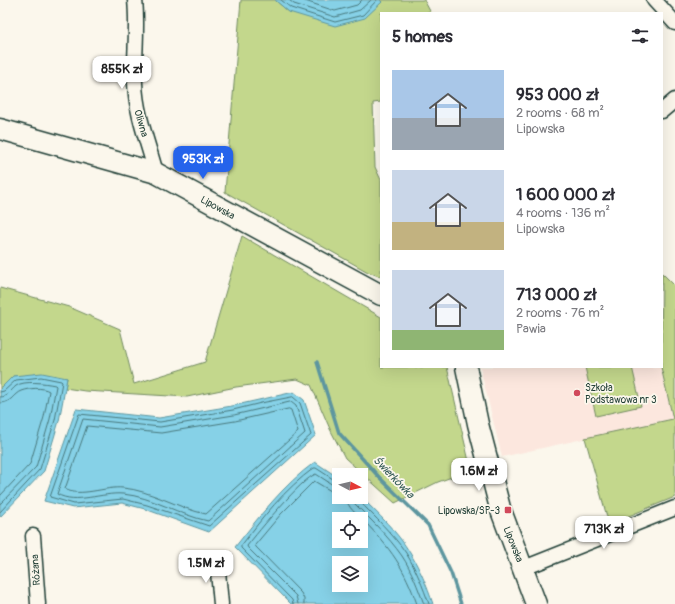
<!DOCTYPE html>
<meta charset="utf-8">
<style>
:root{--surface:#fff;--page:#f7f7f7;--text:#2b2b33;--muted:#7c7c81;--accent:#2563eb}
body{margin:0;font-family:Pangolin,sans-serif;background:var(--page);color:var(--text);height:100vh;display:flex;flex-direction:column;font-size:15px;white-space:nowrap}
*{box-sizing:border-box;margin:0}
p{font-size:13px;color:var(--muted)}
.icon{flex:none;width:22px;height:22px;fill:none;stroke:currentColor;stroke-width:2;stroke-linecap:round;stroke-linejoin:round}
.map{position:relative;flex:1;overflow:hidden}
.details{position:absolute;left:380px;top:12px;width:283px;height:356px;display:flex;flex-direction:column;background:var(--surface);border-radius:0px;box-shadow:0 4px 16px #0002}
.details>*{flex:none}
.needle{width:26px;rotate:97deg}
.tools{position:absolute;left:332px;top:468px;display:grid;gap:8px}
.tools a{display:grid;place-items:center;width:36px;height:36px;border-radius:0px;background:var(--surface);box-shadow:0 4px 16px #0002;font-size:20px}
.price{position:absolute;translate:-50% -34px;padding:0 9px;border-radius:8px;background:#fff;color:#222;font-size:13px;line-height:26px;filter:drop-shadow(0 1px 2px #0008)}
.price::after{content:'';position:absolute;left:50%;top:24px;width:12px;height:9px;margin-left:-6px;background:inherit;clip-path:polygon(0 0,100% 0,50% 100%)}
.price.on{background:var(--accent);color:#fff}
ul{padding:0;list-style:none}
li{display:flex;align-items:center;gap:12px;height:100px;padding:0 12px}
li span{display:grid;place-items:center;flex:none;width:112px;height:80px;border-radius:0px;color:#555}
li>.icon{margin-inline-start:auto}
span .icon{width:48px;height:48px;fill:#fffc;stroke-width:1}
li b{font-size:17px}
h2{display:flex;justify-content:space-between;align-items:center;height:48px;padding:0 12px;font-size:17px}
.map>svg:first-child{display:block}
</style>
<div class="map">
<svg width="675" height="604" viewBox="0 0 675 604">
<rect width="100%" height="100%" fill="#fbf7ec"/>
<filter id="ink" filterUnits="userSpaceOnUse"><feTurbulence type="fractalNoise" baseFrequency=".025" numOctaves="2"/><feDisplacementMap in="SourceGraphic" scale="8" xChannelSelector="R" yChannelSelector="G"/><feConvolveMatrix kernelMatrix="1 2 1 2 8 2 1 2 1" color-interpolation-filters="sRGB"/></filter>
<g filter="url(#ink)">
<polygon fill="#fce7de" points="480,367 661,367 673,419 502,457"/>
<g fill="#c3d78c" stroke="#718a60">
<polygon points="241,0 275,0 289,12 381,2 380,0 424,0 431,13 381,13 381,102 373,103 375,167 381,180 381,276 379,276 368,272 225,192"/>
<polygon points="242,236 381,317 381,367 447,367 471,470 438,482 395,503 345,458 330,429 311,385 297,379 236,387 187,397 85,391 65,388 67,378 13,376 0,389 0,288 69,307 120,329 134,384 205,362"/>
<polygon points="662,273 675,286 675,497 609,524 585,438 673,419 661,367"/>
<polygon points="585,367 632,367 641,406 596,416"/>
</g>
<g fill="#86d1e7" stroke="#5d969f" fill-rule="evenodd">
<polygon points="275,0 380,0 382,2 365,18 335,26 289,12"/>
<polygon points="42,373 67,378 59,421 44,471 0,517 0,389 13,376"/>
<polygon points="294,392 304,400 316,435 209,532 145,509 122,503 73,508 44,501 76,409 159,418 232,406"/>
<path d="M315,462l24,16v19h22c17,17 37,35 49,56 10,16 17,33 23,51h-142l-56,-57c24,-30 48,-62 80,-85zM339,519h22v22h-22zM339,563h22v22h-22z"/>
</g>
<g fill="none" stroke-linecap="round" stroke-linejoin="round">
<g stroke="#48787c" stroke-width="1">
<polyline points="281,0 291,8 335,22 363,15 377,0"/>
<polyline points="289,0 294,4 335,17 360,10 371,0"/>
<polyline points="302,0 335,11 357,5 362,0"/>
<polyline points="0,392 4,391 16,380 41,377 61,381 62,382 55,420 40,469 0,512"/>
<path d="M0,397c8,0 10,-6 16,-11 8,-6 29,-3 39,-1l1,1 -6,33 -14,48 -36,37"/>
<polygon points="293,397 300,403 311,435 209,526 147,505 123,499 74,504 50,497 79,414 160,422 233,410 261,403"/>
<path d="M291,402l5,4 9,27 -97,88c-29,-6 -55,-24 -85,-27 -21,-2 -47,11 -66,0l26,-75 77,8 74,-12z"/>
<path d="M0,403c12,0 13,-9 21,-12 8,-3 22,-4 28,0l-5,26 -14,47 -30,32"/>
<path d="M289,409l2,1 7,22 -92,82c-26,-5 -56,-24 -83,-26 -17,-2 -44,10 -58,1l22,-63 74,7 74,-12z"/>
<path d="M346,497c1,11 11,17 18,24 27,28 40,46 53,83"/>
<path d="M352,497l2,6c17,17 34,33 48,53 10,15 16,32 22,48"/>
<path d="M357,497l1,3c17,17 35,34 48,53 10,16 17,34 23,51"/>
<path d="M293,604l-1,-4 -51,-52v-2c21,-28 44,-57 73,-78h2l20,13h3"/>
<path d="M298,604l-2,-8 -48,-48 -1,-2c11,-14 55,-68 69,-72l17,11 6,1"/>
<polyline points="304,604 304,599 301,593 256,547 255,545 281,514 314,481 331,491 339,492"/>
</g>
<polyline stroke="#5d969f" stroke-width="3.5" points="317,362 339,433 379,477 428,525 451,573 461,604"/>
<defs>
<g id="street">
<path d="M135,0c3,28 -1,55 0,83 1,31 13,60 21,90"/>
<polyline points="654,0 675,23"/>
<polyline points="662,111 675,100"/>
<polyline points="33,536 38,604"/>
<polyline points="217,561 221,604"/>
<polyline points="524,568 675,508"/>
</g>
<g id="secondary">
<polyline points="0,129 156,173 381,295"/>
<polyline points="466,367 478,424 500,508 536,604"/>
</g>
</defs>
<use href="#street" stroke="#1f3d34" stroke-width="17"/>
<use href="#secondary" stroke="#1f3d34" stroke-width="23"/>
<use href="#street" stroke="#fbf7ec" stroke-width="14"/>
<use href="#secondary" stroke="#fbf7ec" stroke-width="20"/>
</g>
</g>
<g fill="#d1495b" stroke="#fbf7ec" stroke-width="1.5">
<circle cx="577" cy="393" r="4"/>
<rect x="504" y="506" width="8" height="8" rx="2"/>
</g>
<g text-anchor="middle" stroke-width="3.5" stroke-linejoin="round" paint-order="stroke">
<g font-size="10" fill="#1f3d34" stroke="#fbf7ec">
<text transform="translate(142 123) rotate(74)" y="4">Oliwna</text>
<text transform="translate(218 207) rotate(29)" y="4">Lipowska</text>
<text transform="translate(514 544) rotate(68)" y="4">Lipowska</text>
<text transform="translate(35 570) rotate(-94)" y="4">Różana</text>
</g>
<g font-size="10" fill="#1f3d34" stroke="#fbf7ec" text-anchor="start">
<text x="585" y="391">Szkoła<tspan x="585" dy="12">Podstawowa nr 3</tspan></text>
<text x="500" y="514" text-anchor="end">Lipowska/SP-3</text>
</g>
<g font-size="11" font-style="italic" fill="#345b58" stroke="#fbf7ec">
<text transform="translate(394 477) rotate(46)" y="4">Świerkówka</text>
</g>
</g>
</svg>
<div class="tools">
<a><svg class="needle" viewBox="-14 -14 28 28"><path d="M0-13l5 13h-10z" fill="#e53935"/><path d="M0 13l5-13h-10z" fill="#7c7c81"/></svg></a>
<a><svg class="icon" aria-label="locate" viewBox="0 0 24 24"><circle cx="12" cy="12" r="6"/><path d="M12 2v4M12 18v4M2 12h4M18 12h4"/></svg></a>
<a><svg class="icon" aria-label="layers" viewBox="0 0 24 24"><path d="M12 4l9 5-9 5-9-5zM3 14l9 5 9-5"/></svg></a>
</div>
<b class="price" style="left:122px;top:90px">855K zł</b>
<b class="price on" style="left:203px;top:180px">953K zł</b>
<b class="price" style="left:479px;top:492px">1.6M zł</b>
<b class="price" style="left:604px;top:550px">713K zł</b>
<b class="price" style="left:206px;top:584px">1.5M zł</b>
<section class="details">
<h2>5 homes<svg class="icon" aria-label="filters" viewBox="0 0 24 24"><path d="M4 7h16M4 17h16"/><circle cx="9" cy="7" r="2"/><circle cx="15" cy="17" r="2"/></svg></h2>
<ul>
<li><span style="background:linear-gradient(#a9c7e8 60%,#9aa5b1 0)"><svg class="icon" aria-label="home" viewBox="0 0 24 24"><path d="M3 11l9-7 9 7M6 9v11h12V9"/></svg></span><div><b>953 000 zł</b><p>2 rooms · 68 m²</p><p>Lipowska</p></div></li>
<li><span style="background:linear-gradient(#c9d6e8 65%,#c2b280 0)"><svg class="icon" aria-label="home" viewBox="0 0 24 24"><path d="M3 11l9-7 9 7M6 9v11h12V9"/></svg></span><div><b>1 600 000 zł</b><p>4 rooms · 136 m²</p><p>Lipowska</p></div></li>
<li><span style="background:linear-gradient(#c9d6e8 75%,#8fb573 0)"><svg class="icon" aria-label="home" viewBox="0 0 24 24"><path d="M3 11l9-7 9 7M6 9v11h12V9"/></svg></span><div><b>713 000 zł</b><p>2 rooms · 76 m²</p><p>Pawia</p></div></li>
</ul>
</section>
</div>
